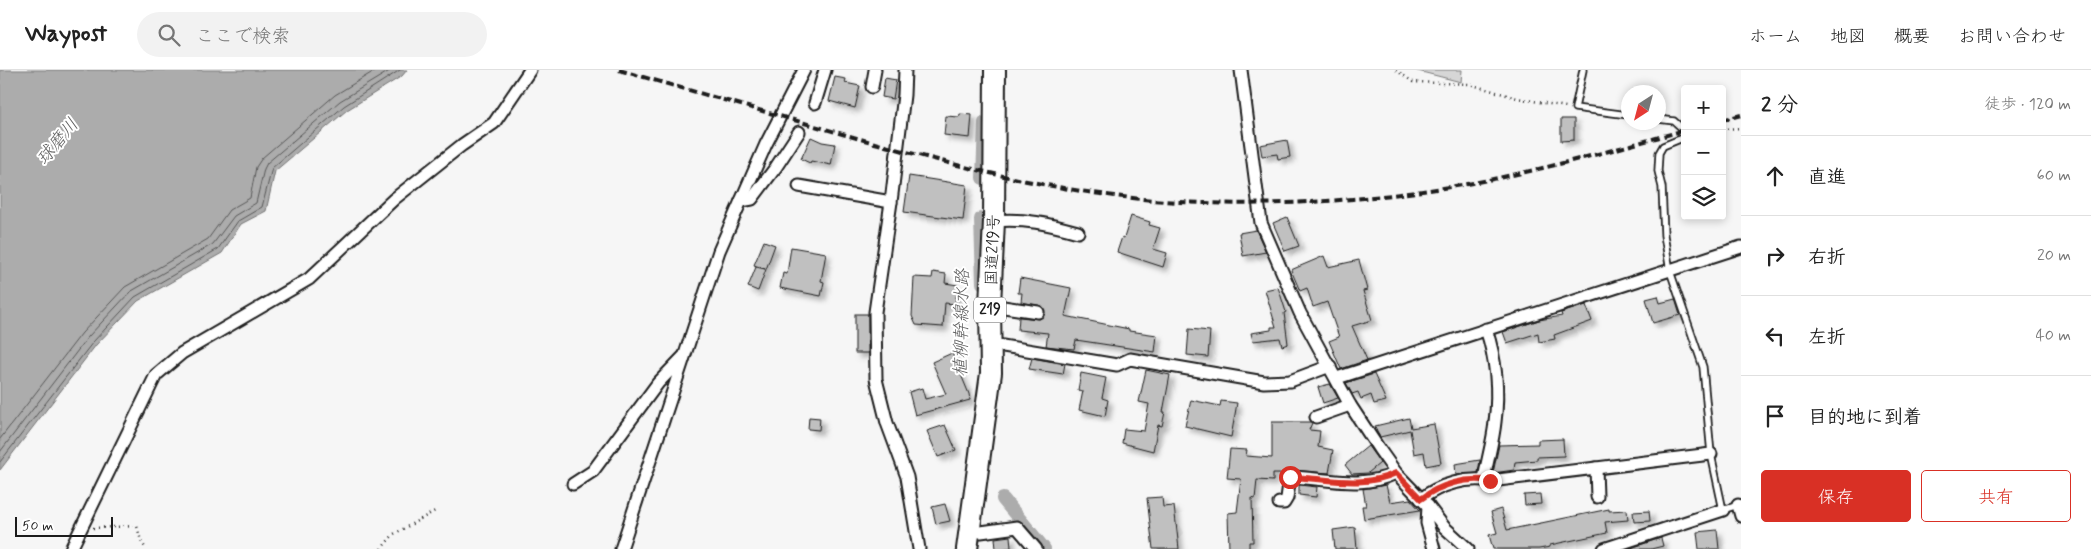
<!DOCTYPE html>
<html lang="ja">
<meta charset="utf-8">
<style>
body{margin:0;font-family:Mynerve,"Klee One",sans-serif;background:#f2f2f2;color:#222}
.controls{position:absolute;right:15px;top:15px;display:grid;overflow:hidden;border-radius:5px;box-shadow:0 2px 8px #0003}
.controls button{width:45px;height:45px;display:grid;place-items:center;padding:0;border:0;border-bottom:1px solid #e0e0e0;background:#fff;color:#222;font:25px sans-serif}
.compass{position:absolute;left:1621px;top:15px;width:45px;height:45px;border-radius:50%;background:#fff;box-shadow:0 2px 8px #0003;rotate:216deg}
.scale{position:absolute;left:15px;bottom:12px;width:98px;box-sizing:border-box;padding-left:5px;border:2px solid #1c1c1c;border-top:0;font-size:14px;line-height:18px;white-space:nowrap;color:#1c1c1c;-webkit-text-stroke:4px #fff;paint-order:stroke}
.stop{position:absolute;width:15px;height:15px;margin:-11px;border:4px solid #d93025;border-radius:50%;background:#fff}
.stop.end{background:#d93025;border-color:#fff;box-shadow:0 1px 5px #0008}
.list{margin:0;padding:0;list-style:none}
h2{display:flex;justify-content:space-between;align-items:center;height:65px;margin:0;padding:0 20px;font-size:21px}
h2 small{font-size:16px;font-weight:400;color:#767676}
.list li{display:grid;grid-template-columns:32px 1fr auto;gap:15px;align-items:center;box-sizing:border-box;height:80px;padding:0 20px;border-top:1px solid #e0e0e0}
.list b{display:block;font-size:19px;white-space:nowrap}
.list em{font-size:16px;font-style:normal;color:#767676}
.actions{display:flex;gap:10px;padding:15px 20px}
.actions a{flex:1;padding:11px 0;border:1px solid #d93025;border-radius:5px;text-align:center;font-size:18px;color:#d93025}
.actions .main{background:#d93025;color:#fff}
.icon{flex:none;width:28px;height:28px;fill:none;stroke:currentColor;stroke-width:2;stroke-linecap:round;stroke-linejoin:round}
.map{position:relative;flex:none;width:1741px;height:479px;overflow:hidden}
header{display:flex;align-items:center;gap:30px;box-sizing:border-box;height:70px;padding:0 25px;background:#fff;border-bottom:1px solid #e0e0e0}
header strong{font-size:24px}
nav{display:flex;gap:28px;margin-inline-start:auto;font-size:18px}
.search{width:350px;height:45px;background:#f2f2f2;display:flex;align-items:center;gap:12px;box-sizing:border-box;padding:0 18px;border-radius:28px;color:#767676;font-size:19px}
main{display:flex}
aside{flex:1;background:#fff}
.map>svg:first-child{display:block}
.green{fill:#d6d6d6;stroke:#797979}
.water{fill:#acacac;stroke:#727272}
.lines{fill:none;stroke-linecap:round;stroke-linejoin:round}
.shore{stroke:#565656;stroke-width:1}
.canal{stroke:#acacac;stroke-width:14}
.building{fill:#c0c0c0;stroke:#1c1c1c;filter:url(#shadow)}
.lane-casing{stroke:#1c1c1c;stroke-width:9}
.street-casing{stroke:#1c1c1c;stroke-width:15}
.highway-casing{stroke:#1c1c1c;stroke-width:24}
.path{stroke:#1c1c1c;stroke-width:2.5;stroke-dasharray:1 4;stroke-linecap:butt}
.lane{stroke:#fff;stroke-width:5.5}
.street{stroke:#fff;stroke-width:11}
.highway{stroke:#fff;stroke-width:20}
.rail{stroke:#1c1c1c;stroke-width:4;stroke-dasharray:8 4;stroke-linecap:butt}
.route{stroke:#d93025;stroke-width:6}
.labels{text-anchor:middle;dominant-baseline:central;stroke-width:4;stroke-linejoin:round;paint-order:stroke}
.shield{fill:#fff;stroke:#606060;stroke-width:1}
.shield-label{font-size:15px;font-weight:bold;fill:#1c1c1c}
.street-label{font-size:16px;fill:#1c1c1c;stroke:#fff}
.water-label{font-size:18px;font-style:italic;fill:#5d5d5d;stroke:#fff}
</style>
<header>
<strong>Waypost</strong>
<div class="search"><svg class="icon" aria-label="search" viewBox="0 0 24 24"><circle cx="10" cy="10" r="6"/><path d="M15 15l6 6"/></svg>ここで検索</div>
<nav><a>ホーム</a><a>地図</a><a>概要</a><a>お問い合わせ</a></nav>
</header>
<main>
<div class="map">
<svg width="1741" height="479" viewBox="0 0 1741 479">
<defs>
<filter id="shadow"><feDropShadow dx="4.5" dy="4.5" stdDeviation="2.5" flood-color="#0004"/></filter>
</defs>
<rect width="100%" height="100%" fill="#f6f6f6"/>
<filter id="ink" filterUnits="userSpaceOnUse"><feTurbulence type="fractalNoise" baseFrequency=".02" numOctaves="2"/><feDisplacementMap in="SourceGraphic" scale="10" xChannelSelector="R" yChannelSelector="G"/><feConvolveMatrix kernelMatrix="1 2 1 2 8 2 1 2 1" color-interpolation-filters="sRGB"/></filter>
<g filter="url(#ink)">
<path class="green" d="M 1414,0 L 1462,0 L 1461,12 Z"/>
<path class="water" d="M 0,0 L 407,0 L 402,6 L 347,40 L 275,101 L 266,141 L 241,154 L 222,183 L 138,231 L 96,275 L 0,400 Z"/>
<g class="lines">
<g class="shore">
<path d="M 0,369 L 82,263 L 125,217 L 208,169 L 229,140 L 250,128 L 256,97 L 262,88 L 335,25 L 376,0"/>
<path d="M 0,382 L 88,267 L 130,222 L 213,174 L 234,146 L 256,133 L 264,99 L 267,93 L 340,31 L 391,0"/>
<path d="M 0,392 L 93,272 L 135,227 L 218,179 L 238,151 L 262,137 L 272,98 L 344,36 L 400,0"/>
</g>
<g class="canal">
<path d="M 983,108 L 985,53"/>
<path d="M 981,149 L 983,213"/>
<path d="M 1003,429 L 1044,479"/>
</g>
</g>
<g class="building">
<path d="M 835,7 L 846,9 L 845,13 L 860,16 L 855,38 L 829,31 Z"/>
<path d="M 885,8 L 896,10 L 893,29 L 882,27 Z"/>
<path d="M 960,44 L 972,45 L 970,68 L 944,65 L 946,46 L 959,47 Z"/>
<path d="M 1561,49 L 1574,49 L 1574,70 L 1561,71 Z"/>
<path d="M 811,67 L 822,72 L 835,74 L 831,95 L 811,91 L 810,93 L 801,89 Z"/>
<path d="M 1287,70 L 1290,87 L 1278,89 L 1277,84 L 1262,86 L 1260,75 Z"/>
<path d="M 909,106 L 967,115 L 963,150 L 904,142 Z"/>
<path d="M 1131,146 L 1150,152 L 1149,155 L 1160,158 L 1153,179 L 1167,183 L 1163,197 L 1117,182 L 1122,167 L 1124,168 Z"/>
<path d="M 1287,147 L 1299,176 L 1285,181 L 1273,153 Z"/>
<path d="M 1256,160 L 1266,182 L 1243,186 L 1239,163 Z"/>
<path d="M 764,171 L 775,175 L 758,221 L 748,217 L 756,197 L 765,199 L 754,195 Z"/>
<path d="M 791,177 L 826,183 L 821,211 L 824,212 L 821,226 L 780,218 L 783,203 L 787,204 Z"/>
<path d="M 1324,186 L 1328,197 L 1359,190 L 1367,220 L 1363,221 L 1372,250 L 1352,256 L 1367,290 L 1341,299 L 1329,271 L 1339,267 L 1327,232 L 1313,237 L 1307,218 L 1300,221 L 1291,200 Z"/>
<path d="M 933,202 L 946,204 L 945,213 L 958,215 L 955,234 L 945,233 L 943,257 L 916,255 L 912,246 L 914,207 L 932,208 Z"/>
<path d="M 1020,208 L 1071,218 L 1065,246 L 1129,259 L 1129,261 L 1157,265 L 1155,282 L 1076,270 L 1074,279 L 1046,276 L 1048,263 L 1018,260 L 1019,247 L 1040,249 L 1045,243 L 1042,236 L 1021,232 L 1022,223 L 1018,223 Z"/>
<path d="M 1278,217 L 1286,242 L 1284,243 L 1288,274 L 1282,276 L 1280,268 L 1253,271 L 1251,263 L 1271,260 L 1271,257 L 1276,257 L 1265,220 Z"/>
<path d="M 1658,226 L 1660,233 L 1675,229 L 1680,245 L 1653,253 L 1646,229 Z"/>
<path d="M 1586,235 L 1592,251 L 1554,265 L 1555,269 L 1539,272 L 1538,263 L 1507,273 L 1503,262 L 1539,250 L 1562,246 L 1561,243 Z"/>
<rect x="855" y="244" width="13" height="39"/>
<path d="M 1189,259 L 1210,261 L 1208,287 L 1187,285 Z"/>
<path d="M 952,283 L 969,324 L 970,330 L 915,345 L 909,322 L 922,318 L 925,329 L 946,324 L 932,292 Z"/>
<path d="M 1032,288 L 1065,294 L 1063,304 L 1029,299 Z"/>
<path d="M 1146,300 L 1170,305 L 1163,342 L 1165,342 L 1162,356 L 1158,355 L 1153,381 L 1122,373 L 1124,359 L 1144,361 L 1149,334 L 1139,332 Z"/>
<path d="M 1081,303 L 1106,308 L 1102,328 L 1108,330 L 1105,346 L 1079,340 L 1083,321 L 1078,320 Z"/>
<path d="M 1374,304 L 1386,331 L 1374,334 L 1371,325 L 1361,329 L 1358,322 L 1352,324 L 1346,313 Z"/>
<path d="M 1330,314 L 1338,328 L 1323,333 L 1318,317 Z"/>
<path d="M 1191,330 L 1220,336 L 1221,331 L 1237,333 L 1231,367 L 1185,356 Z"/>
<path d="M 809,347 L 820,348 L 819,360 L 808,359 Z"/>
<path d="M 1409,348 L 1411,358 L 1434,354 L 1441,393 L 1426,396 L 1424,382 L 1414,384 L 1410,360 L 1380,367 L 1377,362 L 1375,356 Z"/>
<path d="M 1272,352 L 1310,352 L 1312,353 L 1309,360 L 1320,361 L 1318,377 L 1333,380 L 1329,403 L 1290,400 L 1283,404 L 1273,404 L 1273,411 L 1257,410 L 1255,429 L 1252,428 L 1253,472 L 1249,472 L 1249,479 L 1229,479 L 1228,443 L 1237,442 L 1241,409 L 1227,408 L 1230,379 L 1247,380 L 1246,386 L 1272,388 Z"/>
<path d="M 945,355 L 956,380 L 938,387 L 927,361 Z"/>
<path d="M 1563,369 L 1564,386 L 1537,387 L 1537,390 L 1515,392 L 1514,400 L 1493,403 L 1499,375 L 1538,374 L 1538,370 Z"/>
<path d="M 1368,376 L 1380,393 L 1368,403 L 1352,404 L 1345,395 Z"/>
<path d="M 1480,390 L 1478,403 L 1456,405 L 1455,394 Z"/>
<path d="M 1299,415 L 1317,417 L 1316,427 L 1299,425 Z"/>
<path d="M 1386,415 L 1390,432 L 1410,429 L 1420,440 L 1364,449 L 1362,436 L 1366,436 L 1363,419 Z"/>
<path d="M 1540,424 L 1541,434 L 1525,435 L 1524,425 Z"/>
<path d="M 1162,427 L 1163,437 L 1174,436 L 1179,479 L 1153,479 L 1147,428 Z"/>
<path d="M 945,434 L 950,451 L 936,454 L 932,437 Z"/>
<path d="M 1501,439 L 1507,460 L 1609,439 L 1609,441 L 1627,440 L 1628,450 L 1605,452 L 1607,463 L 1550,475 L 1550,477 L 1539,479 L 1493,479 L 1489,465 L 1497,463 L 1491,442 Z"/>
<path d="M 1649,441 L 1650,451 L 1634,452 L 1633,442 Z"/>
<path d="M 1355,457 L 1357,479 L 1335,479 L 1333,460 Z"/>
<path d="M 1717,460 L 1719,479 L 1699,479 L 1697,462 Z"/>
<path d="M 1010,466 L 1011,478 L 996,479 L 995,468 Z"/>
<path d="M 1661,468 L 1663,476 L 1651,479 L 1628,479 Z"/>
</g>
<g class="lines">
<defs>
<g id="lane">
<path d="M 1583,0 L 1575,38 L 1628,45"/>
<path d="M 1658,49 L 1674,51 L 1685,61"/>
<path d="M 1685,67 L 1663,76 L 1659,83 L 1658,101 L 1662,117 L 1664,165 L 1670,201 L 1703,297 L 1711,384 L 1723,440 L 1738,435"/>
</g>
<g id="street">
<path d="M 905,0 L 904,25 L 891,132 L 875,242 L 876,309 L 887,353 L 907,407 L 919,479"/>
<path d="M 1241,0 L 1261,153 L 1300,243 L 1350,335 L 1379,379 L 1396,403 L 1428,436 L 1444,457 L 1468,479"/>
<path d="M 872,17 L 875,0"/>
<path d="M 815,33 L 825,0"/>
<path d="M 799,116 L 891,132"/>
<path d="M 741,131 L 752,129 L 776,97 L 799,62"/>
<path d="M 994,151 C 1024,148 1049,154 1078,162"/>
<path d="M 990,235 L 1038,242"/>
<path d="M 991,274 L 1117,295 L 1130,289 L 1264,312 L 1290,311 L 1330,296"/>
<path d="M 1337,308 L 1741,177"/>
<path d="M 1316,347 L 1350,335"/>
<path d="M 1596,398 L 1597,427"/>
<path d="M 1484,410 C 1487,391 1493,372 1495,352 C 1499,321 1496,289 1486,259"/>
<path d="M 573,414 L 593,401 L 658,313 L 683,287"/>
<path d="M 1421,429 C 1440,414 1467,407 1490,411 L 1711,384"/>
<path d="M 1279,433 L 1284,433 L 1287,428 L 1290,407 C 1327,408 1360,420 1396,403"/>
<path d="M 1738,435 L 1741,446"/>
<path d="M 1428,436 L 1427,453 L 1434,479"/>
<path d="M 970,461 L 981,462 L 1017,457 L 1036,479"/>
<path d="M 71,479 L 156,305 L 182,283 L 309,209 L 394,129 L 462,75 L 494,53 L 530,0"/>
<path d="M 621,479 L 719,181 L 766,74 L 804,0"/>
<path d="M 1604,479 L 1723,440"/>
</g>
<path id="highway" d="M 967,479 L 991,303 L 990,235 L 994,151 L 995,0"/>
</defs>
<use href="#lane" class="lane-casing"/>
<use href="#street" class="street-casing"/>
<use href="#highway" class="highway-casing"/>
<g class="path">
<path d="M 1396,0 L 1413,12 L 1469,14 L 1517,28 L 1566,37"/>
<path d="M 1722,59 L 1741,58"/>
<path d="M 93,458 L 137,456 L 141,471 L 146,479"/>
<path d="M 381,479 L 394,464 L 435,441"/>
</g>
<use href="#lane" class="lane"/>
<use href="#street" class="street"/>
<use href="#highway" class="highway"/>
<g class="rail">
<path d="M 619,0 C 695,22 770,43 846,65 C 963,98 1082,130 1205,133 C 1292,136 1381,129 1467,114 C 1540,101 1613,80 1685,60"/>
<path d="M 1722,50 L 1741,45"/>
</g>
</g>
</g>
<g class="lines" filter="url(#ink)">
<path class="route" d="M 1290,407 C 1327,408 1360,419 1396,403 L 1421,429 C 1440,414 1467,407 1490,411"/>
</g>
<g class="labels">
<rect class="shield" x="974" y="227.5" width="32" height="25" rx="4"/>
<g class="shield-label">
<text x="990" y="240">219</text>
</g>
<g class="street-label">
<text transform="translate(993 180) rotate(-88)">国道219号</text>
</g>
<g class="water-label">
<text transform="translate(58 72) rotate(-50)">球磨川</text>
<text transform="translate(962 253) rotate(-89)">植柳幹線水路</text>
</g>
</g>
</svg>
<div class="controls">
<button>+</button>
<button>−</button>
<button><svg class="icon" aria-label="layers" viewBox="0 0 24 24"><path d="M12 4l9 5-9 5-9-5zM3 14l9 5 9-5"/></svg></button>
</div>
<svg class="compass" viewBox="-18 -18 36 36"><path d="M0-13l5 13h-10z" fill="#e53935"/><path d="M0 13l5-13h-10z" fill="#767676"/></svg>
<div class="scale">50 m</div>
<div class="stop" style="left:1290px;top:407px"></div>
<div class="stop end" style="left:1490px;top:411px"></div>
</div>
<aside>
<h2>2 分<small>徒歩 · 120 m</small></h2>
<ul class="list">
<li><svg class="icon" aria-label="ahead" viewBox="0 0 24 24"><path d="M12 20V5M6 11l6-6 6 6"/></svg><div><b>直進</b></div><em>60 m</em></li>
<li><svg class="icon" aria-label="right" viewBox="0 0 24 24"><path d="M7 20v-9h11M14 6l5 5-5 5"/></svg><div><b>右折</b></div><em>20 m</em></li>
<li><svg class="icon" aria-label="left" viewBox="0 0 24 24"><path d="M17 20v-9H6M10 6l-5 5 5 5"/></svg><div><b>左折</b></div><em>40 m</em></li>
<li><svg class="icon" aria-label="arrive" viewBox="0 0 24 24"><path d="M6 21V4h12l-3 4 3 4H6"/></svg><div><b>目的地に到着</b></div></li>
</ul>
<div class="actions"><a class="main">保存</a><a>共有</a></div>
</aside>
</main>
